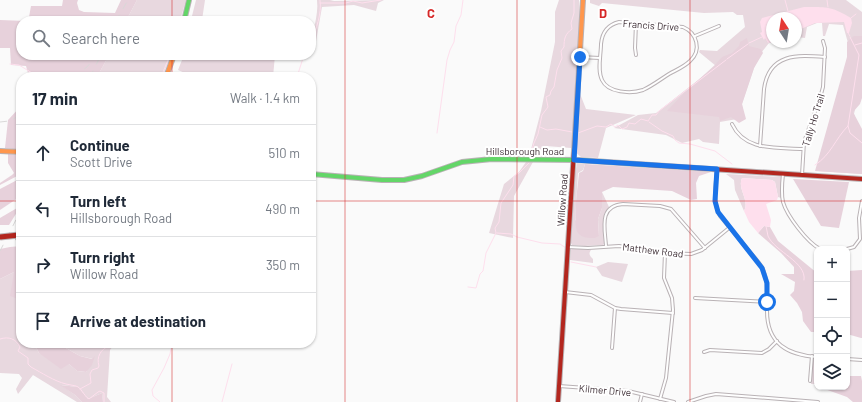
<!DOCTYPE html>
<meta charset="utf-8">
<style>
body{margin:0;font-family:Barlow,sans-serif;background:#f6f6f7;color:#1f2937}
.controls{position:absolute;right:12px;bottom:12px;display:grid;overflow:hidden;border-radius:8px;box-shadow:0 1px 3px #0004}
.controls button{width:36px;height:36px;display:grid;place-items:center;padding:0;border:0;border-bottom:1px solid #e0e1e3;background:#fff;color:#1f2937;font:20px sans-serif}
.compass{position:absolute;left:766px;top:12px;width:36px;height:36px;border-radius:50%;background:#fff;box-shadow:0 1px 3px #0004;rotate:348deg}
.stop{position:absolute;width:12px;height:12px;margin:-9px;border:3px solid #1a73e8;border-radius:50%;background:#fff}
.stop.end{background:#1a73e8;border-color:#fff;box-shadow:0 1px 4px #0008}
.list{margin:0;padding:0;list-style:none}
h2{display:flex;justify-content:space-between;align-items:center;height:52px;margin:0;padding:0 16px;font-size:17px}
h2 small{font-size:13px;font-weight:400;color:#747a83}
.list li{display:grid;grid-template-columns:26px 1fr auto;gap:12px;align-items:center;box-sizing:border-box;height:56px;padding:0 16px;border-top:1px solid #e0e1e3}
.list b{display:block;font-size:15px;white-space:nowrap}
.list p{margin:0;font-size:13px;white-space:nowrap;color:#747a83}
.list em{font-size:13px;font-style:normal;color:#747a83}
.icon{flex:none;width:22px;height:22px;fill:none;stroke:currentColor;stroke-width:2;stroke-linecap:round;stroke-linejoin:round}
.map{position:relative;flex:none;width:862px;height:402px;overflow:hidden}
.search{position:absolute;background:#fff;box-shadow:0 1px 3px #0004;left:16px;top:16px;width:300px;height:44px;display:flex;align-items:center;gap:10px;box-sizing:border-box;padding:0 14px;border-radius:16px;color:#747a83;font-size:15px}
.panel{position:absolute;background:#fff;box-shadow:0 1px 3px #0004;left:16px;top:72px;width:300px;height:276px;border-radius:16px}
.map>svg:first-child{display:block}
.green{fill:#e8d8df}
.forest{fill:#e7d1db}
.water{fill:#fedfed}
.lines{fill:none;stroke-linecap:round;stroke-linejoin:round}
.stream{stroke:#fedfed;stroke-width:1}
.street-casing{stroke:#b9b2b5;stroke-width:4}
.fast-casing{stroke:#b9b2b5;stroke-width:6}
.slow-casing{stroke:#b9b2b5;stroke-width:6}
.jam-casing{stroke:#b9b2b5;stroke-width:6}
.street{stroke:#fefefe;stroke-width:2}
.fast{stroke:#63d668;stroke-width:4}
.slow{stroke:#ff974d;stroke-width:4}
.jam{stroke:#b3261e;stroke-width:4}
.rail{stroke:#d9d8d8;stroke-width:1;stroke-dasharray:7 7;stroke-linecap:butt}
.jam-bridge-casing{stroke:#b9b2b5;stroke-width:7;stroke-linecap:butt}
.jam-bridge{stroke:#b3261e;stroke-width:5}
.route{stroke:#1a73e8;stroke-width:5}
.grid{fill:none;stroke:#d62828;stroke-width:1;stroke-opacity:0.55}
.labels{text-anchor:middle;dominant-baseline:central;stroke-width:4;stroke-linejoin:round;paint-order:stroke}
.street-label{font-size:10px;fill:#3e2f36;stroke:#fff}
.grid-label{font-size:13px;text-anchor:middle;font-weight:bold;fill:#d62828;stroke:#fff;stroke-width:4;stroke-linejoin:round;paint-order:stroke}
</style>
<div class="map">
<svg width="862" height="402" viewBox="0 0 862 402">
<rect width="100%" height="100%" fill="#fafafa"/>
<g class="green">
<path d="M 137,0 L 186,0 L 180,21 L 126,21 Z"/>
<path d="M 196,0 L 205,0 L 202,20 L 215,21 L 194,21 L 191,20 Z"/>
<path d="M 317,0 L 330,0 L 334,1 L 384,0 L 378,3 L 376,11 L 354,5 L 322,7 L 315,47 L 311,49 C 311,33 319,17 317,0 Z"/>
<path d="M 559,0 L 579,0 L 580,24 L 575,81 L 586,109 L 636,115 L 606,128 L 598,158 L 581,157 L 571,148 L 546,146 L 536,157 L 529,157 L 541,111 L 555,42 L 555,12 Z"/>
<path d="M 590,0 L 846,0 L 862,12 L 862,80 L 854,114 L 862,140 L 862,174 L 818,171 L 849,55 L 848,43 L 843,25 L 829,24 L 825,36 L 823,36 L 822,23 L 817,23 L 807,27 L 805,38 L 796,37 L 796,18 L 772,18 L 772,42 L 774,42 L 769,43 L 761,53 L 754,68 L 742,104 L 743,118 L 720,122 L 719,144 L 703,142 L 699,139 L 682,143 L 666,135 L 614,128 L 638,115 L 656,113 L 716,66 L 699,52 L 700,50 L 717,51 L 745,27 L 743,15 L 737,15 L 733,12 L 704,13 L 602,3 L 599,6 L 590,3 Z"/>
<path d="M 109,55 L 171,55 L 162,77 L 97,77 Z"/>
<path d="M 184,55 L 275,55 L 273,77 L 194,77 L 178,70 Z"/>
<path d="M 526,162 L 533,162 L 514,196 L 513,238 L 489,233 L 504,184 L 519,172 Z"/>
<path d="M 577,163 L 585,164 L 583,170 L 578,173 L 575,220 L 599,236 L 598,219 L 602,208 L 602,192 L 609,207 L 603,219 L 604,244 L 603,245 L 585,246 L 572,245 L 571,243 L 575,174 Z"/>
<path d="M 726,174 L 781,177 L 781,198 L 778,197 L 775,182 L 772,180 L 742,178 C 737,189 750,200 744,211 L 735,190 L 734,180 Z"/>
<path d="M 572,248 L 591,250 C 588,254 590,256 593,259 L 593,263 L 570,260 L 571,250 Z"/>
<path d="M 608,262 L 628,264 L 622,282 L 602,276 L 596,267 Z"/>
<path d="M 14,272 L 18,299 L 21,299 L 21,320 L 17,322 L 18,333 L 21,334 L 21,343 L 34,343 L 39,353 L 69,364 L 77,371 L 86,372 L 94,357 L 93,359 L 80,356 L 57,343 L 115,343 L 110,350 L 107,397 L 111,402 L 103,402 L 102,393 L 88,399 L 78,387 L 61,385 L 75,395 L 82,402 L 77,402 L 33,375 L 18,394 L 16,389 L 22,378 L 19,374 L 0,373 L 0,279 Z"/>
<path d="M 813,359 L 817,359 L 816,384 L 811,384 Z"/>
</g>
<g class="forest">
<path d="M 63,0 L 78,0 L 77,3 L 79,10 L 84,12 L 115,13 L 121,0 L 137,0 L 126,21 L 26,21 L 29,17 L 31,6 L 62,6 Z"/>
<path d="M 0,20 L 26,21 L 21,21 L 21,55 L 109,55 L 97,77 L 29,77 L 26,66 L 11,65 L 10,48 L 0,48 Z"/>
<path d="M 854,36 L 862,36 L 862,98 L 860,104 L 853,112 L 862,129 L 862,174 L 815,171 L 847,57 L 847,42 Z"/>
<path d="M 747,38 L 749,46 L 761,49 L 763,53 L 754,68 L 742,104 L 746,119 L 739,123 L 731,117 L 720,121 L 719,117 L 667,111 L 685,92 L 716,64 L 722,57 L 732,53 L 739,46 L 740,42 Z"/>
<path d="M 21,106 L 21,150 L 5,148 L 8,120 Z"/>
<path d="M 8,154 L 21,155 L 21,174 L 0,185 L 0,183 L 12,175 L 14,173 L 8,163 Z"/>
<path d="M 585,164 L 711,172 L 699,176 L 696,183 L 697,199 L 691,200 L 672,191 L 613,187 L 602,192 L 602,208 L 598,219 L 599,236 L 595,238 C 589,238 582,238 578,233 C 572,225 578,185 579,173 L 583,171 Z"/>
<path d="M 21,178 L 21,196 L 0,210 L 0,189 Z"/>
<path d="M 793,179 L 849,182 L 839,228 L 821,226 Z"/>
<path d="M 17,208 L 19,209 L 9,225 L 0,225 L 0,218 Z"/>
<path d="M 764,226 L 770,227 L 778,241 L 817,273 L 817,332 L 811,332 L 803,321 L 802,312 L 797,303 L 790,295 L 794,291 L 795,282 L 781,274 L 794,274 L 794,267 L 781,253 L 758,233 Z"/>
<path d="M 21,246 L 21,299 L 18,299 L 10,296 L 14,272 L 0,279 L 0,249 L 10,247 Z"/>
<path d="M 862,270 L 862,338 L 861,338 L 847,334 L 847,271 Z"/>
<path d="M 34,343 L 57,343 L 80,356 L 92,359 L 95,356 L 92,365 L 86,372 L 77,371 L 69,364 L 61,369 L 39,353 Z"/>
<path d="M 847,376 L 861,376 L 862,381 L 862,402 L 853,402 L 847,397 L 819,387 L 847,387 Z"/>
<path d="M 60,385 L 78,387 L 88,399 L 102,393 L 103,402 L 82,402 L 75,395 Z"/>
</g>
<g class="water">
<path d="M 804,7 C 827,7 831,6 851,18 L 852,23 L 849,33 L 847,33 L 844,22 L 815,23 L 796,31 L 796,18 L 772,18 L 772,42 L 768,43 L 765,38 L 764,40 L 760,33 L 762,32 L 760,22 L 762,18 Z"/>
<path d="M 742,178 L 772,180 L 775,182 L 778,197 L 777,200 L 766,204 L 771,220 L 770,227 L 764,226 L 758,233 L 749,222 L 744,211 C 750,200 737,189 742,178 Z"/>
</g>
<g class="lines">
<g class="stream">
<path d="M 785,0 L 788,11"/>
<path d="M 827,0 L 828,7"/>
<path d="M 320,3 L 346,3 L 353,1 L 362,3 L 381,0"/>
<path d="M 851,18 L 856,14"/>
<path d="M 848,33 L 850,36"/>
<path d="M 311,42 C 316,29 322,14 320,0"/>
<path d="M 749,43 L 762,37"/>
<path d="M 855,45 L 862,43"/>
<path d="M 727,59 L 748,44"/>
<path d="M 10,64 L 19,65 L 32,73"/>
<path d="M 161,77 L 168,60"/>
<path d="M 297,77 L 304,55"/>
<path d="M 649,122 L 662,131 L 673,136 L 675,140 L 679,143 L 690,144 L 715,151 L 732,164"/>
<path d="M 848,126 L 850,133 L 862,143"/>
<path d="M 540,127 L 547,130 L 556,129 L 572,132"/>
<path d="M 437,133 L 447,60 L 450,50 L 454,42 L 456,26 L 461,15 L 463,0"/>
<path d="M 578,133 L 597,126 L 606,127 L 611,124 L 615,127 L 618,125 L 622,129 L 627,127 L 629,123 L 635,124 L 641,119 L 648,121 L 652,115 L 656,115 L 659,111 L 726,60"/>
<path d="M 530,156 L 534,143 L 538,134 L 542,115 L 548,107 L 546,97 L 550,95 L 551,91 L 554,87 L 557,70 L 562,58 L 561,51 L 564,47 C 564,39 565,34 572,29 L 571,23 L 574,13 L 574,0"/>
<path d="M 815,165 C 831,155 835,139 848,126 L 859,55 L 850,37"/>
<path d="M 766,226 C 767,229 767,233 768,236 C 775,252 807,262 804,280"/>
<path d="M 497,233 L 511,234 L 517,237 L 542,243 L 560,244 L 566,248"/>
<path d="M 571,262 L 596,267"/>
<path d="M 468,287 L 476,288 L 480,274 L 483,271 L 486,253 L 496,233 L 495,228 L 499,222 L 501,203 L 513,185 L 514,176 L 519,173 L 529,163"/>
<path d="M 0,339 C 9,336 16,339 20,347 L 18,351 L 28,358 L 28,364 L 31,367 C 42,373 54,381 66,384 C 69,385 73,385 76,386 C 82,388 83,395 89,399 L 98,392 L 100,391 L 104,393 L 104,402"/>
<path d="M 80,389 L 91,383 L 90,374 L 92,370 L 98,368 L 99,366 C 96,357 101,349 109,346 L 111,343"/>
<path d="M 160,402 L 153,396 L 152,390 L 164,368 L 170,354 L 172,343"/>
<path d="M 222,402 L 232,364"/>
</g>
<defs>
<g id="street">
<path d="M 619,22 L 683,27 C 697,33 702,50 690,61 C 684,67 676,70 669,74 C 661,79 652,86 643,90 C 631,94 608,93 602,80 C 597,70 601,55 601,44 C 602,33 607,25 619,22 Z"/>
<path d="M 695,36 L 719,26"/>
<path d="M 636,55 L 635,48 L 636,23"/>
<path d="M 579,57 L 600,58"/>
<path d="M 732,124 C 745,152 777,147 803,149"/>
<path d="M 760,146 L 764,89 C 769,53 797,55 825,57"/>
<path d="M 717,169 C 716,184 712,202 720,216 C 730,228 740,240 750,252 C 754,257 760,263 763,269 C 769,283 766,297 767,311 C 767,344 788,355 817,357"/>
<path d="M 783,174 C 782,183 781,193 783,202 C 787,216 807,242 820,249"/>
<path d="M 802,175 L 804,142 L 820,98 L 823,87 L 825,48 L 823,41"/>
<path d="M 606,246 C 605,229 598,206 623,204 L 660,206 L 671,209 L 705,248"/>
<path d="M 568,247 L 588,248 L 619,246 L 665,253 L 691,254 L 702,250 L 729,228"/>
<path d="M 847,249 L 854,247 L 860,239 L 859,218 L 862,201"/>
<path d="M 565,292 L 591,295 L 615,308 L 621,309 L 673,313"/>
<path d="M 695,298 L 767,302"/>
<path d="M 612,348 L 615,308"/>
<path d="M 704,352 L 710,350 L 762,353 L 769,349 L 777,341"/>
<path d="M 847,359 L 862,360"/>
<path d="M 810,381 L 812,356"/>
<path d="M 559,386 L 628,391 L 674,402"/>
<path d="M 660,399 L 666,378 L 673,310 L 672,298 L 664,278 L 665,253"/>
<path d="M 640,402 L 642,394"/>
<path d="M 688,402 L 706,396 L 716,394 L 818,402"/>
</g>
<g id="fast">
<path d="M 184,21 L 189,0"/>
<path d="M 311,174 L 382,180 L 404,180 L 422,176 L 462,162 L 492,159 L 578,160 L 651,165"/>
<path d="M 18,238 L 21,238"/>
</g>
<g id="slow">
<path d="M 166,77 L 174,55"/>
<path d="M 0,151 L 21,152"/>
<path d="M 574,151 L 583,0"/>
</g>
<g id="jam">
<path d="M 651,165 L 862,179"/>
<path d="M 558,402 L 574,151"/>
</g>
</defs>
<use href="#street" class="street-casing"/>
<use href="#fast" class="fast-casing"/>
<use href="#slow" class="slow-casing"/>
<use href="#jam" class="jam-casing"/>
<use href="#street" class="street"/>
<use href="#fast" class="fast"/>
<use href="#slow" class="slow"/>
<use href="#jam" class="jam"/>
<g class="rail">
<path d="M 116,21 L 128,0"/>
<path d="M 73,77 L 87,67 L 97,55"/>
<path d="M 90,77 L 100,57"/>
<path d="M 0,122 L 9,121 L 21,115"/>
<path d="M 0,251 L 21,210"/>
</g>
<defs>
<path id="jam-bridge" d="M 0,237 L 19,235"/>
</defs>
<use href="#jam-bridge" class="jam-bridge-casing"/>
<use href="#jam-bridge" class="jam-bridge"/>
</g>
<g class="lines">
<path class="route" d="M 580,57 L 574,160 L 717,169 L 715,201 L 718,212 L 762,268 L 767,283 L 767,302"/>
</g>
<path class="grid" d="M 172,0 L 172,21M 345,0 L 345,402M 517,0 L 517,402M 690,0 L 690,402M 172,55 L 172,77M 0,201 L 21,201M 311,201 L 862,201M 172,343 L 172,402"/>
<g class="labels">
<g class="street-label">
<text transform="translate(651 25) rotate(4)">Francis Drive</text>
<text transform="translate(813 120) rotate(-73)">Tally Ho Trail</text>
<text x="525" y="151">Hillsborough Road</text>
<text transform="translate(562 200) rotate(-86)">Willow Road</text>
<text transform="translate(653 250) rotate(7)">Matthew Road</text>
<text transform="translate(605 390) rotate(5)">Kilmer Drive</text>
</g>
</g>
<g class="grid-label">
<text x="431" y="18">C</text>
<text x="603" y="18">D</text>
</g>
</svg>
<div class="controls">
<button>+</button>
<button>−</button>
<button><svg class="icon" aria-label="locate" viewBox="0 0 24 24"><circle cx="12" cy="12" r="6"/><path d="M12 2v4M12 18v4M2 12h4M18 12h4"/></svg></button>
<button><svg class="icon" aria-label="layers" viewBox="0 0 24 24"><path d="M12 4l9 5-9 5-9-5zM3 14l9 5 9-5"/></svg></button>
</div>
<svg class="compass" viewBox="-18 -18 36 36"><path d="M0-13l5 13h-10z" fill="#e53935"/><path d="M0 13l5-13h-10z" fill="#747a83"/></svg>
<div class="stop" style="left:767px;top:302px"></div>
<div class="stop end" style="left:580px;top:57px"></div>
<div class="search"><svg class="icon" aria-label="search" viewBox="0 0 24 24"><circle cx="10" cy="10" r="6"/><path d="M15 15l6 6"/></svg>Search here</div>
<section class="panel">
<h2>17 min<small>Walk · 1.4 km</small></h2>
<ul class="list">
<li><svg class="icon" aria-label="ahead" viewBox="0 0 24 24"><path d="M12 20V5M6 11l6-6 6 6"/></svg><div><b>Continue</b><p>Scott Drive</p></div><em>510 m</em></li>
<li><svg class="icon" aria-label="left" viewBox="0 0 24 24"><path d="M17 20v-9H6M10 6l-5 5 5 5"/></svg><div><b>Turn left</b><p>Hillsborough Road</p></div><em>490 m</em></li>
<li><svg class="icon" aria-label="right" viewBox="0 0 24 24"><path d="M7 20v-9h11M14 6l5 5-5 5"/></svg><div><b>Turn right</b><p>Willow Road</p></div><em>350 m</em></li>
<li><svg class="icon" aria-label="arrive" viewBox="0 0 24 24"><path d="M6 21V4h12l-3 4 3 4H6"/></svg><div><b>Arrive at destination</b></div></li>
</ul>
</section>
</div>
